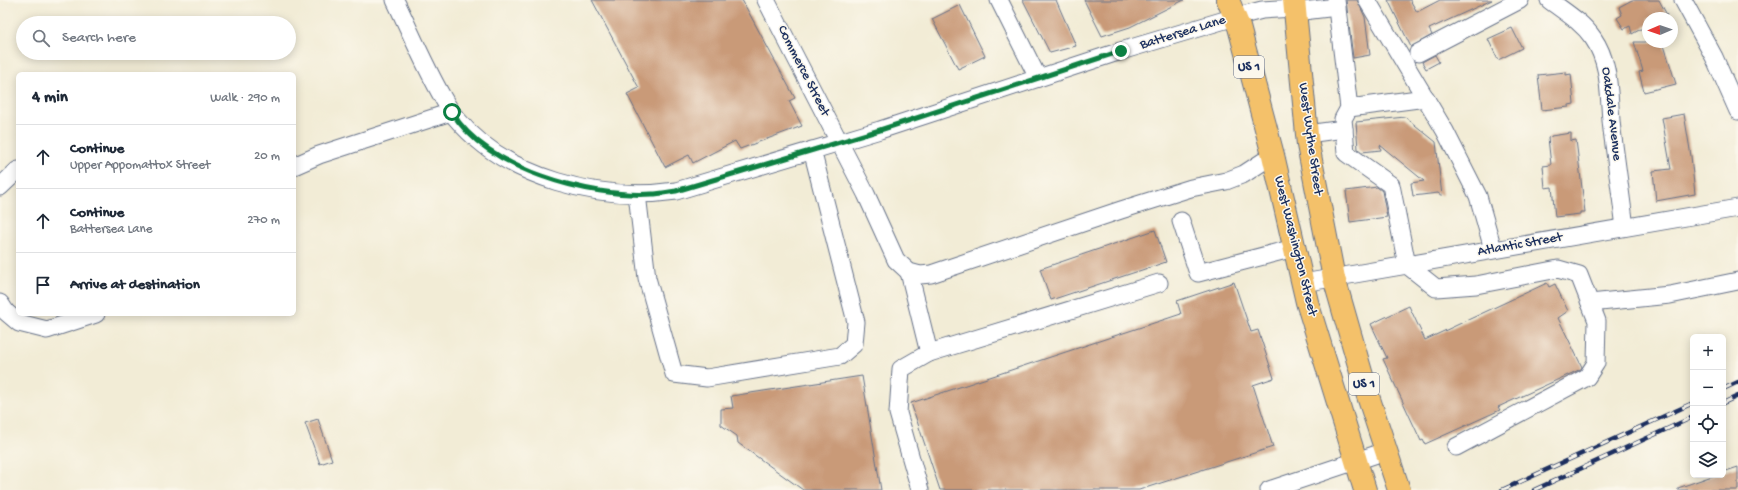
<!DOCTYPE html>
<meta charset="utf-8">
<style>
body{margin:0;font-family:"Gochi Hand",sans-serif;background:#f6f6f7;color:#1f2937}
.controls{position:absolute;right:12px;bottom:12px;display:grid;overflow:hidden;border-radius:6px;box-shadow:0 2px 10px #0003}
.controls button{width:36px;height:36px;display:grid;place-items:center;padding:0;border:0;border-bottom:1px solid #e0e1e3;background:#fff;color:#1f2937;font:20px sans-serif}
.compass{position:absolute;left:1642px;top:12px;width:36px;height:36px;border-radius:50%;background:#fff;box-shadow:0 2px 10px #0003;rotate:268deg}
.stop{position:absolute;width:12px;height:12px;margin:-9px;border:3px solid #0b8043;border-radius:50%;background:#fff}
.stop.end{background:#0b8043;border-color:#fff;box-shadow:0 1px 4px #0008}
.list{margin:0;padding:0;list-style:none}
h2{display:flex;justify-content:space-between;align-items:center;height:52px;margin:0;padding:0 16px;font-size:17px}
h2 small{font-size:13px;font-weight:400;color:#747a83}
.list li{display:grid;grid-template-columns:26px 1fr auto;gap:12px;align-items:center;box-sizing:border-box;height:64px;padding:0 16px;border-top:1px solid #e0e1e3}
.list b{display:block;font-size:15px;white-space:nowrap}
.list p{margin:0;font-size:13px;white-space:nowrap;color:#747a83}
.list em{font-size:13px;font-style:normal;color:#747a83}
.icon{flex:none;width:22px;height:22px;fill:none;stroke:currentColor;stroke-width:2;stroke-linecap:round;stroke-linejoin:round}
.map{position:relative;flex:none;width:1738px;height:490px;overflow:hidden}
.search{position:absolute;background:#fff;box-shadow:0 2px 10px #0003;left:16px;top:16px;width:280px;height:44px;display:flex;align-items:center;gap:10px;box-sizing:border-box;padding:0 14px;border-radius:22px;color:#747a83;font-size:15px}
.panel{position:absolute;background:#fff;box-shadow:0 2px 10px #0003;left:16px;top:72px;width:280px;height:244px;border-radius:6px}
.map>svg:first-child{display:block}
.building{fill:#c99a78}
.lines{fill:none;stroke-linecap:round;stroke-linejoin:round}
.minor-casing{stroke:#667188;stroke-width:19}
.major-casing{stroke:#667188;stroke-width:24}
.minor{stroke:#fff;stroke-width:17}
.major{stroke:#f4c16a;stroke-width:22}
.rail-casing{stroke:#1b2f5e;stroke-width:4.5}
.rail{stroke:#fbf7ec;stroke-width:3;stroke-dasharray:9;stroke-linecap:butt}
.route{stroke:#0b8043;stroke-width:5}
.labels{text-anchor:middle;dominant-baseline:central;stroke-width:3;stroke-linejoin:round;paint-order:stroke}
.shield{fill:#fbf7ec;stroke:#5e6b89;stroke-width:1}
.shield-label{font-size:13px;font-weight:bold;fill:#1b2f5e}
.street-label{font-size:14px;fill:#1b2f5e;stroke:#fbf7ec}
</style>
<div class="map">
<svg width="1738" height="490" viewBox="0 0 1738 490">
<rect width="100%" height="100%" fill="#fbf7ec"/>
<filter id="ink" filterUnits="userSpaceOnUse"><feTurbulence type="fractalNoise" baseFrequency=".025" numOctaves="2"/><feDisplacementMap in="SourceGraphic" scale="8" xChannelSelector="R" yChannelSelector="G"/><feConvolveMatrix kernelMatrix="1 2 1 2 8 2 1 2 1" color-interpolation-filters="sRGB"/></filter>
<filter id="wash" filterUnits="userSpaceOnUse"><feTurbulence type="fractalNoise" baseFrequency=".012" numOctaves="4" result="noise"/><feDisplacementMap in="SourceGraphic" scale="16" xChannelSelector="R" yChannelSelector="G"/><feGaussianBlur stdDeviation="0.9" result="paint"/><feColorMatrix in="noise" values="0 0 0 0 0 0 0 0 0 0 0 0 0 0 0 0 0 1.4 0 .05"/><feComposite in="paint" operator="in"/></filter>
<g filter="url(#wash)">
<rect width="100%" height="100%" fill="#f2ecd6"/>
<g id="blocks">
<g class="building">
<path d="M 592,0 L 742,0 L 795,98 L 789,101 L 802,126 L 740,149 L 735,141 L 693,163 L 689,155 L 665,167 L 627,94 L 639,88 Z"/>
<path d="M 1023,0 L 1056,0 L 1076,46 L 1050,53 Z"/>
<path d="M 1084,0 L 1184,0 L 1130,27 L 1102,36 Z"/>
<path d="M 1346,0 L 1357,0 L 1365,17 L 1370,55 L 1353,58 Z"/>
<path d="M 1388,0 L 1410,0 L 1417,12 L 1440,0 L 1492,0 L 1429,29 L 1432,35 L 1411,47 Z"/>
<path d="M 1632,0 L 1659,0 L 1667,15 L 1661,18 L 1648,18 L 1648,25 L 1632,34 L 1630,26 L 1624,29 L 1617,18 L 1622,15 L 1619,7 Z"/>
<path d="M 960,5 L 985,56 L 958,69 L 932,19 Z"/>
<path d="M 1512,28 L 1522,48 L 1498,60 L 1488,39 Z"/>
<path d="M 1634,42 L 1663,42 L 1676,84 L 1644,92 L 1639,72 L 1643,71 Z"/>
<path d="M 1435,55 L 1439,62 L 1426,69 L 1422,62 Z"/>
<path d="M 1566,72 L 1566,75 L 1571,74 L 1574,104 L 1569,105 L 1569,107 L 1542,110 L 1538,75 Z"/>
<path d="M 1684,114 L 1691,156 L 1695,194 L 1656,201 L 1653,171 L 1671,169 L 1662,118 Z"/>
<path d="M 1405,117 L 1436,142 L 1442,196 L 1438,193 L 1413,196 L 1411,183 L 1424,181 L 1380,145 L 1381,150 L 1362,152 L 1358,149 L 1356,122 Z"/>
<path d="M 1571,133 L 1571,141 L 1576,140 L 1585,212 L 1580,212 L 1580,214 L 1555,217 L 1552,187 L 1545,188 L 1543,166 L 1551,165 L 1548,138 L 1551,137 L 1551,136 Z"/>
<path d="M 1377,187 L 1382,191 L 1387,217 L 1350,222 L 1346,191 Z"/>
<path d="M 1155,230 L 1166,262 L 1051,300 L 1040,269 Z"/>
<path d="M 1234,282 L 1251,332 L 1258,330 L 1274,378 L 1253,385 L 1273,447 L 1139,490 L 940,490 L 911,403 L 1181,314 L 1177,301 Z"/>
<path d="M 1547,283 L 1549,287 L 1555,284 L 1568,311 L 1558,318 L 1582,367 L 1581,369 L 1498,407 L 1500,410 L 1425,444 L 1423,440 L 1421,441 L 1383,359 L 1387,358 L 1371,324 L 1409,306 L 1425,340 Z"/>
<path d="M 862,376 L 881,490 L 803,490 L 738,443 L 737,436 L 721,425 L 721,409 L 733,408 L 731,396 Z"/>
<path d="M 318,419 L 332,460 L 320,464 L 305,423 Z"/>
<path d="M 1738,467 L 1738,490 L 1678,490 L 1678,488 L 1715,475 L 1723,475 L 1723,472 Z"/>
</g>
</g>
</g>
<g filter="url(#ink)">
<use href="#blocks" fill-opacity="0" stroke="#667188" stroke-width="1"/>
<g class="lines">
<defs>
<g id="minor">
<path d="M 395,0 C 411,33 425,67 443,98 C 447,105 451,113 456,118 C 507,179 600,202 676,191 L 880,130 L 1121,51 L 1235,17 L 1262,10 L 1294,8"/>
<path d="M 766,0 L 866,194 L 896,260 L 909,272 L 920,275 L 931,274 L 1121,210 L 1191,188 L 1226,181 L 1244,174 L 1273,155"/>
<path d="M 999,0 L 1038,78"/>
<path d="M 1367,0 L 1445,131 L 1478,196 L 1493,249"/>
<path d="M 1549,0 C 1565,12 1582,22 1593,38 C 1612,65 1608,99 1612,130 C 1616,162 1621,195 1625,227"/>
<path d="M 1683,0 L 1714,57 L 1738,111"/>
<path d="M 1295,12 L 1337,7"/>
<path d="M 1418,53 L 1520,0"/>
<path d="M 1349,108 L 1426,98"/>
<path d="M 1344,129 L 1346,153 L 1391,185 L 1407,265 L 1436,288 L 1476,285 L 1558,269 L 1579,275 L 1597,321 L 1596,363 L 1587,377 L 1456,447"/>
<path d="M 1307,134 L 1344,129 L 1343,119 L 1349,108 L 1336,0"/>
<path d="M 294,166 L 319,155 L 451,112"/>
<path d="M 0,187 L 18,170"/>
<path d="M 637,194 L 647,278 L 674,374 L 707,378 L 840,356 L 854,344 L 856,322 L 812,150"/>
<path d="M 1181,221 L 1198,273 L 1294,248"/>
<path d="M 909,272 L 929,353 L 901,369 L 898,413 L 920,490"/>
<path d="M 1303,283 L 1738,208"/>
<path d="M 0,303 L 6,312 L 19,323 L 47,330 L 96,314"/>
<path d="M 1590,303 L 1670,295 L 1738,281"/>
<path d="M 929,353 L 1159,283"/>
<path d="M 1269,490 L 1386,451"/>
</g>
<g id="major">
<path d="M 1228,0 L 1239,27 L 1273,155 L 1307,302 L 1365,490"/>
<path d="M 1294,0 L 1308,145 L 1334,278 L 1367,393 L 1399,490"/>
</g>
</defs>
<use href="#minor" class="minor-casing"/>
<use href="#major" class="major-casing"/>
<use href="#minor" class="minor"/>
<use href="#major" class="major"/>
<defs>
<g id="rail">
<path d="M 1723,389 L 1738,382"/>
<path d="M 1723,403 L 1738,396"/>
<path d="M 1502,490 L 1693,403"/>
<path d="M 1534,490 L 1693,417"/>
</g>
</defs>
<use href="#rail" class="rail-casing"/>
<use href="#rail" class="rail"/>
</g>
</g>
<g class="lines" filter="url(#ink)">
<path class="route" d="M 452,112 C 485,169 590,198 652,194 C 660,194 668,192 676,191 L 880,130 L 1121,51"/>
</g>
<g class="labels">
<g class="shield">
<rect x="1234" y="56" width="30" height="22" rx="3"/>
<rect x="1349" y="373" width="30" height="22" rx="3"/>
</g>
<g class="shield-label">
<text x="1249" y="67">US 1</text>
<text x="1364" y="384">US 1</text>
</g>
<g class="street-label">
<text transform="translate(1183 33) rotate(-17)">Battersea Lane</text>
<text transform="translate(803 71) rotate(63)">Commerce Street</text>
<text transform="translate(1611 114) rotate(83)">Oakdale Avenue</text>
<text transform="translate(1310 139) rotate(82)">West Wythe Street</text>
<text transform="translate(1520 245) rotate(-10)">Atlantic Street</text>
<text transform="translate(1295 246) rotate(76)">West Washington Street</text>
</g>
</g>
</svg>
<div class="controls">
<button>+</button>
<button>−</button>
<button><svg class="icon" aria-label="locate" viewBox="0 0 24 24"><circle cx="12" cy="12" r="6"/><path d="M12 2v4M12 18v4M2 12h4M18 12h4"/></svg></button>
<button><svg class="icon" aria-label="layers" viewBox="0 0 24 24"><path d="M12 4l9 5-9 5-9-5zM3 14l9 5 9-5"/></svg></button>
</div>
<svg class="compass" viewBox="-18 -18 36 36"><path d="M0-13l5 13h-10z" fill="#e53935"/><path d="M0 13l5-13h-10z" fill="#747a83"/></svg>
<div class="stop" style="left:452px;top:112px"></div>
<div class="stop end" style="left:1121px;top:51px"></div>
<div class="search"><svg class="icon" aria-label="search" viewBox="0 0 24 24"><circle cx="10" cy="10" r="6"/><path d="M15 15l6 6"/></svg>Search here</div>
<section class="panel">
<h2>4 min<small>Walk · 290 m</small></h2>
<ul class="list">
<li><svg class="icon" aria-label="ahead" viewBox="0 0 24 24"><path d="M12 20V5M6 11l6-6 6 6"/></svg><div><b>Continue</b><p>Upper Appomattox Street</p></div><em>20 m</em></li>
<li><svg class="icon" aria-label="ahead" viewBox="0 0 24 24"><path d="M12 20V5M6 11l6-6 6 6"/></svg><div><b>Continue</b><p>Battersea Lane</p></div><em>270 m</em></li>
<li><svg class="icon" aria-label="arrive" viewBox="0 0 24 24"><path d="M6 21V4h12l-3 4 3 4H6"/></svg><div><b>Arrive at destination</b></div></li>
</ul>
</section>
</div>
